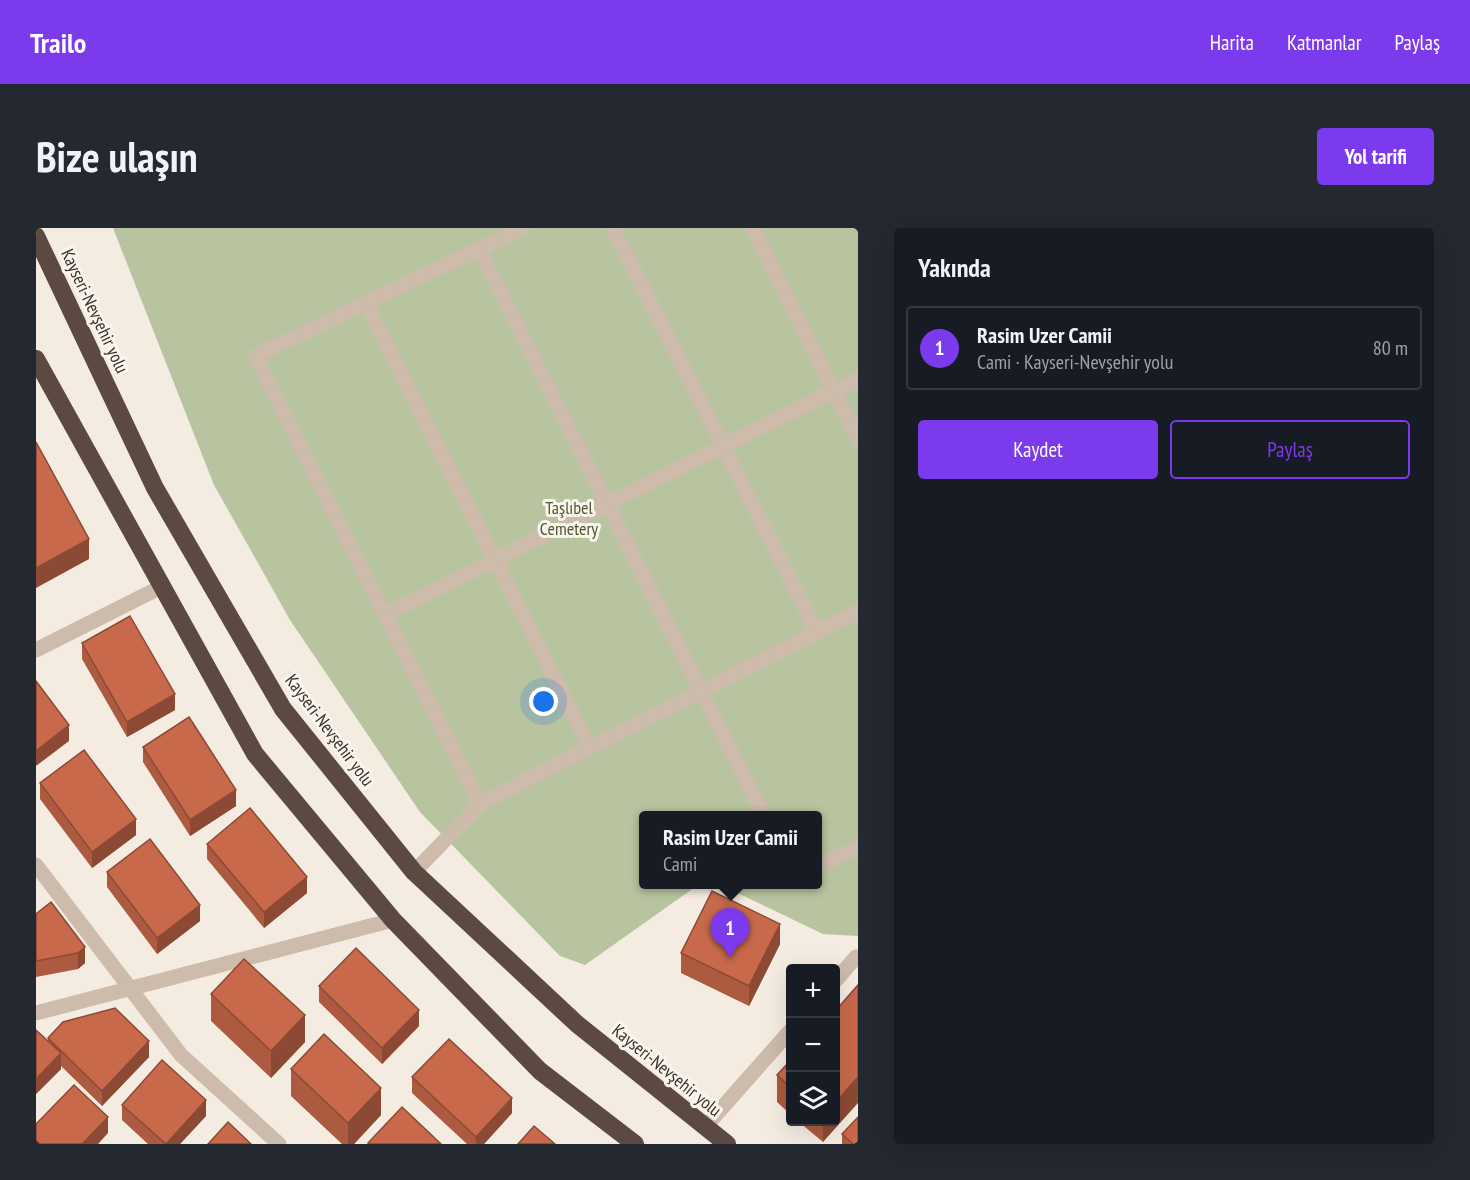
<!DOCTYPE html>
<html lang="tr">
<meta charset="utf-8">
<style>
body{margin:0;font-family:"PT Sans Narrow",sans-serif;background:#242831;color:#f1f3f6}
.controls{position:absolute;right:18px;bottom:18px;display:grid;overflow:hidden;border-radius:6px;box-shadow:0 6px 24px #0002}
.controls button{width:54px;height:54px;display:grid;place-items:center;padding:0;border:0;border-bottom:2px solid #363941;background:#171b24;color:#f1f3f6;font:30px sans-serif}
.you{position:absolute;left:508px;top:474px;width:21px;height:21px;margin:-15px;border:4px solid #fff;border-radius:50%;background:#1a73e8;box-shadow:0 0 0 9px #1a73e833}
.badge{display:grid;place-items:center;width:39px;height:39px;border-radius:50%;background:#7c3aed;color:#fff;font-size:20px;font-weight:700}
.pin{position:absolute;translate:-50% -50px;filter:drop-shadow(0 2px 3px #0008)}
.pin::after{content:'';position:absolute;top:32px;width:21px;height:18px;background:inherit;clip-path:polygon(0 0,100% 0,50% 100%)}
.popup{position:absolute;left:603px;top:583px;width:183px;height:78px;box-sizing:border-box;display:grid;place-content:center;border-radius:6px;background:#171b24;filter:drop-shadow(0 2px 4px #0005);font-size:20px;white-space:nowrap;color:#9ea1a6}
.popup b{font-size:22px;color:#f1f3f6}
.popup::after{content:'';position:absolute;left:50%;top:100%;margin-left:-12px;border:12px solid transparent;border-top-color:#171b24}
.list{margin:0;padding:0;list-style:none}
h2{display:flex;justify-content:space-between;align-items:center;height:78px;margin:0;padding:0 24px;font-size:26px}
h2 small{font-size:20px;font-weight:400;color:#9ea1a6}
.list li{display:grid;grid-template-columns:39px 1fr auto;gap:18px;align-items:center;box-sizing:border-box;height:84px;margin:0 12px 12px;padding:0 12px;border:2px solid #363941;border-radius:6px}
.list b{display:block;font-size:22px;white-space:nowrap}
.list p{margin:0;font-size:20px;white-space:nowrap;color:#9ea1a6}
.list em{font-size:20px;font-style:normal;color:#9ea1a6}
.actions{display:flex;gap:12px;padding:18px 24px}
.actions a{flex:1;padding:14px 0;border:2px solid #7c3aed;border-radius:6px;text-align:center;font-size:21px;color:#7c3aed}
.actions .main{background:#7c3aed;color:#fff}
.icon{flex:none;width:33px;height:33px;fill:none;stroke:currentColor;stroke-width:2;stroke-linecap:round;stroke-linejoin:round}
.map{position:relative;flex:none;width:822px;height:916px;overflow:hidden;border-radius:6px}
header{display:flex;align-items:center;gap:36px;box-sizing:border-box;height:84px;padding:0 30px;background:#7c3aed;color:#fff}
header strong{font-size:28px}
nav{display:flex;gap:33px;margin-inline-start:auto;font-size:21px}
.intro{display:flex;align-items:center;justify-content:space-between;box-sizing:border-box;height:144px;padding:0 36px}
h1{margin:0;font-size:42px}
.button{padding:15px 27px;border-radius:6px;background:#7c3aed;color:#fff;font-size:21px;font-weight:700}
main{display:flex;gap:36px;padding:0 36px}
aside{flex:1;background:#171b24;border-radius:6px;box-shadow:0 6px 24px #0002}
.map>svg:first-child{display:block}
.green{fill:#b8c4a0}
.lines{fill:none;stroke-linecap:round;stroke-linejoin:round}
.minor{stroke:#cdbbac;stroke-width:15}
.highway{stroke:#5c4a42;stroke-width:18}
.wall{fill:#ac5a40}
.shaded-wall{fill:#8c4a34}
.building{fill:#c8694b;stroke:#8c4a34;stroke-width:1.5}
.labels{text-anchor:middle;dominant-baseline:central;stroke-width:6;stroke-linejoin:round;paint-order:stroke}
.street-label{font-size:18px;fill:#3b302b;stroke:#fbf5ee}
.park-label{font-size:18px;fill:#4a5a2e;stroke:#fbf5ee}
</style>
<header>
<strong>Trailo</strong>
<nav><a>Harita</a><a>Katmanlar</a><a>Paylaş</a></nav>
</header>
<div class="intro"><h1>Bize ulaşın</h1><a class="button">Yol tarifi</a></div>
<main>
<div class="map">
<svg width="822" height="916" viewBox="0 0 822 916">
<rect width="100%" height="100%" fill="#f4ebe1"/>
<path class="green" d="M 77,0 L 822,0 L 822,708 L 787,706 L 685,657 L 781,656 L 781,588 L 607,588 L 607,656 L 662,657 L 549,737 L 524,728 L 384,584 L 254,392 L 178,257 Z"/>
<g class="lines">
<g class="minor">
<path d="M 577,0 L 781,404"/>
<path d="M 717,0 L 822,211"/>
<path d="M 443,21 L 728,588"/>
<path d="M 330,75 L 554,520"/>
<path d="M 349,387 L 822,151"/>
<path d="M 0,422 L 125,359"/>
<path d="M 444,576 L 219,128 L 487,0"/>
<path d="M 0,637 L 145,827 L 243,916"/>
<path d="M 781,639 L 822,619"/>
<path d="M 378,644 L 444,576 L 822,383"/>
<path d="M 800,752 L 820,729 L 822,731"/>
<path d="M 0,785 L 357,692"/>
<path d="M 669,899 L 754,803"/>
</g>
<g class="highway">
<path d="M 0,8 L 119,260 L 247,481 L 378,644 L 541,796 L 691,916"/>
<path d="M 0,131 L 219,526 L 357,692 L 504,843 L 599,916"/>
</g>
</g>
<g class="wall">
<path d="M 46,415 L 139,482 L 91,509 L 46,431 Z"/>
<path d="M 107,519 L 200,578 L 154,608 L 107,534 Z"/>
<path d="M 4,555 L 100,607 L 56,640 L 4,571 Z"/>
<path d="M 171,616 L 271,665 L 228,700 L 171,631 Z"/>
<path d="M 71,644 L 164,693 L 121,726 L 71,659 Z"/>
<path d="M 15,674 L 49,735 L 42,741 L 0,749 L 0,686 Z"/>
<path d="M 744,716 L 713,778 L 645,745 L 645,725 Z"/>
<path d="M 283,758 L 383,798 L 346,836 L 283,774 Z"/>
<path d="M 175,766 L 269,814 L 235,850 L 175,793 Z"/>
<path d="M 0,802 L 12,813 L 12,810 L 113,829 L 66,878 L 25,838 L 25,841 L 0,866 Z"/>
<path d="M 754,833 L 754,886 L 741,874 L 741,847 Z"/>
<path d="M 255,841 L 345,887 L 318,916 L 306,916 L 255,868 Z"/>
<path d="M 376,849 L 476,885 L 448,916 L 431,916 L 376,865 Z"/>
<path d="M 86,877 L 170,888 L 144,916 L 112,916 L 86,892 Z"/>
<path d="M 763,894 L 800,894 L 787,914 Z"/>
<path d="M 806,906 L 822,916 L 806,916 Z"/>
</g>
<g class="shaded-wall">
<path d="M 53,311 L 53,331 L 0,360 L 0,340 Z"/>
<path d="M 139,466 L 139,482 L 91,509 L 91,494 Z"/>
<path d="M 33,497 L 33,513 L 0,538 L 0,523 Z"/>
<path d="M 200,562 L 200,578 L 154,608 L 154,592 Z"/>
<path d="M 100,591 L 100,607 L 56,640 L 56,624 Z"/>
<path d="M 271,649 L 271,665 L 228,700 L 228,684 Z"/>
<path d="M 164,677 L 164,693 L 121,726 L 121,710 Z"/>
<path d="M 744,696 L 744,716 L 713,778 L 713,758 Z"/>
<path d="M 49,719 L 49,735 L 42,741 L 42,725 Z"/>
<path d="M 383,782 L 383,798 L 346,836 L 346,820 Z"/>
<path d="M 269,787 L 269,814 L 235,850 L 235,823 Z"/>
<path d="M 113,813 L 113,829 L 66,878 L 66,863 Z"/>
<path d="M 25,825 L 25,841 L 0,866 L 0,851 Z"/>
<path d="M 822,849 L 822,875 L 787,914 L 787,894 L 800,894 L 800,874 Z"/>
<path d="M 345,860 L 345,887 L 318,916 L 312,916 L 312,895 Z"/>
<path d="M 476,870 L 476,885 L 448,916 L 440,916 L 440,909 Z"/>
<path d="M 170,872 L 170,888 L 144,916 L 130,916 Z"/>
<path d="M 72,889 L 72,905 L 62,916 L 46,916 Z"/>
</g>
<g class="building">
<path d="M 0,214 L 53,311 L 0,340 Z"/>
<path d="M 94,388 L 139,466 L 91,494 L 46,415 Z"/>
<path d="M 0,453 L 33,497 L 0,523 Z"/>
<path d="M 153,489 L 200,562 L 154,592 L 107,519 Z"/>
<path d="M 48,522 L 100,591 L 56,624 L 4,555 Z"/>
<path d="M 214,580 L 271,649 L 228,684 L 171,616 Z"/>
<path d="M 114,611 L 164,677 L 121,710 L 71,644 Z"/>
<path d="M 676,663 L 744,696 L 713,758 L 645,725 Z"/>
<path d="M 15,674 L 49,719 L 42,725 L 0,733 L 0,686 Z"/>
<path d="M 320,720 L 383,782 L 346,820 L 283,758 Z"/>
<path d="M 208,731 L 269,787 L 235,823 L 175,766 Z"/>
<path d="M 822,757 L 822,849 L 800,874 L 800,782 Z"/>
<path d="M 79,780 L 113,813 L 66,863 L 12,810 L 27,794 Z"/>
<path d="M 0,802 L 25,825 L 0,851 Z"/>
<path d="M 288,806 L 345,860 L 312,895 L 255,841 Z"/>
<path d="M 413,811 L 476,870 L 440,909 L 376,849 Z"/>
<path d="M 126,832 L 170,872 L 130,916 L 86,877 Z"/>
<path d="M 754,833 L 754,859 L 741,847 Z"/>
<path d="M 38,857 L 72,889 L 46,916 L 4,916 L 0,912 L 0,896 Z"/>
<path d="M 366,879 L 405,916 L 334,916 L 332,915 Z"/>
<path d="M 822,889 L 822,916 L 817,916 L 806,906 Z"/>
<path d="M 192,894 L 215,916 L 172,916 Z"/>
<path d="M 498,898 L 519,916 L 482,916 Z"/>
</g>
<g class="labels">
<g class="street-label">
<text transform="translate(59 83) rotate(65)">Kayseri-Nevşehir yolu</text>
<text transform="translate(294 502) rotate(53)">Kayseri-Nevşehir yolu</text>
<text transform="translate(631 842) rotate(39)">Kayseri-Nevşehir yolu</text>
</g>
<g class="park-label">
<text x="533" y="279">Taşlıbel<tspan x="533" dy="21">Cemetery</tspan></text>
</g>
</g>
</svg>
<div class="controls">
<button>+</button>
<button>−</button>
<button><svg class="icon" aria-label="layers" viewBox="0 0 24 24"><path d="M12 4l9 5-9 5-9-5zM3 14l9 5 9-5"/></svg></button>
</div>
<div class="you"></div>
<div class="pin badge" style="left:694px;top:730px">1</div>
<div class="popup"><b>Rasim Uzer Camii</b>Cami</div>
</div>
<aside>
<h2>Yakında<small></small></h2>
<ul class="list">
<li><span class="badge">1</span><div><b>Rasim Uzer Camii</b><p>Cami · Kayseri-Nevşehir yolu</p></div><em>80 m</em></li>
</ul>
<div class="actions"><a class="main">Kaydet</a><a>Paylaş</a></div>
</aside>
</main>
